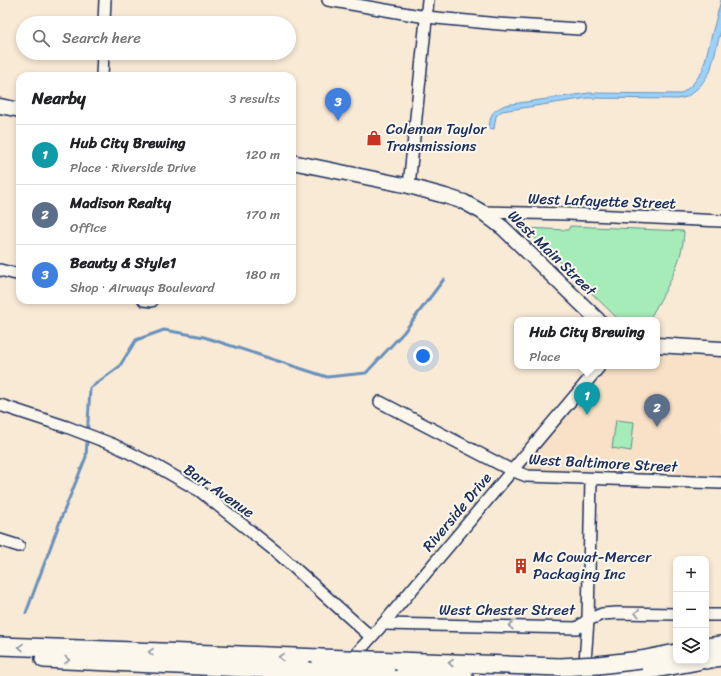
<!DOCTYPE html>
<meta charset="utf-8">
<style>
body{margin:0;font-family:Sriracha,sans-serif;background:#f6f6f6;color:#202124}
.controls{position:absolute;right:12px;bottom:12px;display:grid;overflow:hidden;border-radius:8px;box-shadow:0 2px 6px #0003}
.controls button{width:36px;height:36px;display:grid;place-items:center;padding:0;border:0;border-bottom:1px solid #e0e0e0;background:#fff;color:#202124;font:20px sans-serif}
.you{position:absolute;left:423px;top:356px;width:14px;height:14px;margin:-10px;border:3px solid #fff;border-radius:50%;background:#1a73e8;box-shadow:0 0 0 6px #1a73e833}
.badge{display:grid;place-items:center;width:26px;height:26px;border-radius:50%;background:#2563eb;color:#fff;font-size:13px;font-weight:700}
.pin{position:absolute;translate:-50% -33px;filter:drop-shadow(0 1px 2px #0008)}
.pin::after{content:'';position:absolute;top:21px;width:14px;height:12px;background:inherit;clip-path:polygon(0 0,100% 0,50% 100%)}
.popup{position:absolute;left:514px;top:317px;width:146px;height:52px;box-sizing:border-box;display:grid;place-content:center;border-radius:8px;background:#fff;filter:drop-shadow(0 1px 3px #0005);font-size:13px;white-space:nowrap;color:#757577}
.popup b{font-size:15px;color:#202124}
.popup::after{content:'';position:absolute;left:50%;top:100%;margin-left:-8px;border:8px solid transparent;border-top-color:#fff}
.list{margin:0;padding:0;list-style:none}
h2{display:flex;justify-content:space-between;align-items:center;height:52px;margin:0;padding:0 16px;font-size:17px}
h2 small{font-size:13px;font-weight:400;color:#757577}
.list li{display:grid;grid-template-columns:26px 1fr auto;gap:12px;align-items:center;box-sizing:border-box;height:60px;padding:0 16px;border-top:1px solid #e0e0e0}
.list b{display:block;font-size:15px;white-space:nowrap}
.list p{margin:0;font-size:13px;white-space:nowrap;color:#757577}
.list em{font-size:13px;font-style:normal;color:#757577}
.icon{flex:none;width:22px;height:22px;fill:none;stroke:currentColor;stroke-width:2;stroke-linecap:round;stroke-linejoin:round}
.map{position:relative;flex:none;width:721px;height:676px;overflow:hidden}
.search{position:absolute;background:#fff;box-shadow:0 2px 6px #0003;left:16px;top:16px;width:280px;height:44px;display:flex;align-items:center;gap:10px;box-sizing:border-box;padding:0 14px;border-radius:22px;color:#757577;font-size:15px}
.panel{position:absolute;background:#fff;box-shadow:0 2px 6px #0003;left:16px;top:72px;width:280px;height:232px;border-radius:12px}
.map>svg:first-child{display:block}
.built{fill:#f8e1c7}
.green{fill:#a5ecb8;stroke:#608e8b}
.water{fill:#9bd2fa;stroke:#6891bc}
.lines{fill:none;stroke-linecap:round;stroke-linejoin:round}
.stream{stroke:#6891bc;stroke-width:3}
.minor-casing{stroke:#1b2f5e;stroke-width:14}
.major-casing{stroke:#1b2f5e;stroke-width:17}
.highway-casing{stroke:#1b2f5e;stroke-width:20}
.minor{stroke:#fbf7ec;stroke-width:11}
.major{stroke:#fbf7ec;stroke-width:14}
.highway{stroke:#fbf7ec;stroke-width:17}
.highway-bridge-casing{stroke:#1b2f5e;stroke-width:20;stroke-linecap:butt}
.highway-bridge{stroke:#fbf7ec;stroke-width:17}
.oneway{stroke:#8b93a5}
.labels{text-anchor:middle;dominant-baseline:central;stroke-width:4;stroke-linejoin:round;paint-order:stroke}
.poi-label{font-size:15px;fill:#1b2f5e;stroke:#fbf7ec;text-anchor:start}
.street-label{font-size:15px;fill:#1b2f5e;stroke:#fbf7ec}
</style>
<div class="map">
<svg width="721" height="676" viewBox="0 0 721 676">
<rect width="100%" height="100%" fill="#f9ead6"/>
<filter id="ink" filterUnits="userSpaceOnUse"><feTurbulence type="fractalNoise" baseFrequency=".025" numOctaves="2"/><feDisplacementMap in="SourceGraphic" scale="8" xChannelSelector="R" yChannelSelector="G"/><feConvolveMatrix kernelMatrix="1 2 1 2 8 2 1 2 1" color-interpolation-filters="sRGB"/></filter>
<g filter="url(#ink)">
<path class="built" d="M 657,352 L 721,356 L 721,479 L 536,473 L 516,469 L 607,366 L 657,366 Z"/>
<g class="green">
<path d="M 570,226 L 683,231 L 684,232 C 683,263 664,293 649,320 L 619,320 L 525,228 L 568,230 Z"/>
<path d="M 616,420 L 634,422 L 631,451 L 612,448 Z"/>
</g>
<path class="water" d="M 721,0 L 721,30 L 710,72 L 700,86 L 687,97 L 677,99 L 588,98 L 502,111 L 496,116 L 494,129 L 489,128 C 491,113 491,112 505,105 L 589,93 L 681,94 L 692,85 L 702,72 Z"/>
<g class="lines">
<path class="stream" d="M 26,613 L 62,516 L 86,457 L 90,388 L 119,367 L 136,340 L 164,330 L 204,337 L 327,377 L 366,373 L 404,332 L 444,279"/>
<defs>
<g id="minor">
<path d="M 328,0 L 426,17 L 499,24 L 580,29"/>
<path d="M 104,23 L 105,0"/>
<path d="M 102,76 L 103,53"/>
<path d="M 409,186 L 428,0"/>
<path d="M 482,212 L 569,214 L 721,221"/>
<path d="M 0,270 L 20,275"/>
<path d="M 144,300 L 152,301"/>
<path d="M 380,402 L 511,470 L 527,476 L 721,483"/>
<path d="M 0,405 L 67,427 L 114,445 L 158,467 L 200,491 L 279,554 L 371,637"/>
<path d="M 0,540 L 19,546"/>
<path d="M 706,615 L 721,615"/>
<path d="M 383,624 L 577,628 L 588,620 L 602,614 L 617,613 L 676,614"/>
<path d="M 349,662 L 383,624 L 600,366"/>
<path d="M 584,676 L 588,620 L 591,479"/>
</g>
<g id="major">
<path d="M 0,106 L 20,110"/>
<path d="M 292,162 L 409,186 L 445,196 L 464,202 L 482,212 L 503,228 L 598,320"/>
<path d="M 657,345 L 721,349"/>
</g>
<g id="highway">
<path d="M 0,646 L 320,658"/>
<path d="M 706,647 L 721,645"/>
<path d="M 44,659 L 309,671"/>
<path d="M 641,660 L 676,653"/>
<path d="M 706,660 L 721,657"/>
<path d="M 397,661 L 560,667"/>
<path d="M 386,673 L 464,676"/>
<path d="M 609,676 L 644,671 L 698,661"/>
</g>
</defs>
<use href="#minor" class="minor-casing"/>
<use href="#major" class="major-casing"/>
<use href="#highway" class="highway-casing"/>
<use href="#minor" class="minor"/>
<use href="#major" class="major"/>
<use href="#highway" class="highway"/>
<defs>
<g id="highway-bridge">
<path d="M 320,658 L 397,661"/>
<path d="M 560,667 L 598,665 L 641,660"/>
<path d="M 309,671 L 386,673"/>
</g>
</defs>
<use href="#highway-bridge" class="highway-bridge-casing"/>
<use href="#highway-bridge" class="highway-bridge"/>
</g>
<defs><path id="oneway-chevron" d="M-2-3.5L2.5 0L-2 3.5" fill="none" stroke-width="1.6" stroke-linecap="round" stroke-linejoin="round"/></defs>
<g class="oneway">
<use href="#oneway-chevron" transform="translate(637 613) rotate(-179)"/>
<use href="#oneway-chevron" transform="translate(511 626) rotate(-179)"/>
<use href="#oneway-chevron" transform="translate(21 647) rotate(-178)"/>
<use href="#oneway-chevron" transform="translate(151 652) rotate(-178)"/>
<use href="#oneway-chevron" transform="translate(281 657) rotate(-178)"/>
<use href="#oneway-chevron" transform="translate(67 660) rotate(2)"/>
<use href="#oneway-chevron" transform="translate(451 663) rotate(-178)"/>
</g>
</g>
<defs>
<symbol id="shop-bare" viewBox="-9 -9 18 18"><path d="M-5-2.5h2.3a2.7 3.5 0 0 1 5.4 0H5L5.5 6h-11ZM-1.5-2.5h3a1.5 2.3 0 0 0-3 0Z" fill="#c8321e" stroke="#fbf7ec" stroke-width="2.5" paint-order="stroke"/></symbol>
<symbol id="building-bare" viewBox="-9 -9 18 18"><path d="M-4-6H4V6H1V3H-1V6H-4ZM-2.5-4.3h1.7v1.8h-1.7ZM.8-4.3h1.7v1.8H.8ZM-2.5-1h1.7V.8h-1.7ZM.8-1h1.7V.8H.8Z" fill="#c8321e" stroke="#fbf7ec" stroke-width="2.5" paint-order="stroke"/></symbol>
</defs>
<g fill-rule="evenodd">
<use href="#shop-bare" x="363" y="127" width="22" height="22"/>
<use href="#building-bare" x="510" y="555" width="22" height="22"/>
</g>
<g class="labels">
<g class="poi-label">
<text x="386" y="129">Coleman Taylor<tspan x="386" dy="17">Transmissions</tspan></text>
<text x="533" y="557">Mc Cowat-Mercer<tspan x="533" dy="17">Packaging Inc</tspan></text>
</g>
<g class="street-label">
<text transform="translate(602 201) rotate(2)">West Lafayette Street</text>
<text transform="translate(552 253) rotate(44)">West Main Street</text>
<text transform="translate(603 463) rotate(3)">West Baltimore Street</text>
<text transform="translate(219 491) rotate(35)">Barr Avenue</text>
<text transform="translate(457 512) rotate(-50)">Riverside Drive</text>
<text x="507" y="610">West Chester Street</text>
</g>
</g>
</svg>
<div class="controls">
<button>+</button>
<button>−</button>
<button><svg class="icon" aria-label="layers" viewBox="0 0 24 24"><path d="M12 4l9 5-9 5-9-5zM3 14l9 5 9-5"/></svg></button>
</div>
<div class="you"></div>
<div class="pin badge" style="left:587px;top:415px;background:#0f9aa8">1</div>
<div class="popup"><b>Hub City Brewing</b>Place</div>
<div class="pin badge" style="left:657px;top:427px;background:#5c6f8a">2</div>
<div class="pin badge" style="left:338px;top:121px;background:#3f7fe0">3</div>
<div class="search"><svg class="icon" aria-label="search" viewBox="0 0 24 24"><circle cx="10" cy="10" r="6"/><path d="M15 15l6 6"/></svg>Search here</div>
<section class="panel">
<h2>Nearby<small>3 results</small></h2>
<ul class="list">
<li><span class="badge" style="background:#0f9aa8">1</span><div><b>Hub City Brewing</b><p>Place · Riverside Drive</p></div><em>120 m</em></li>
<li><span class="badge" style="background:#5c6f8a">2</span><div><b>Madison Realty</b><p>Office</p></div><em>170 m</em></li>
<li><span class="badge" style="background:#3f7fe0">3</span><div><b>Beauty &amp; Style1</b><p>Shop · Airways Boulevard</p></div><em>180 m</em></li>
</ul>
</section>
</div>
